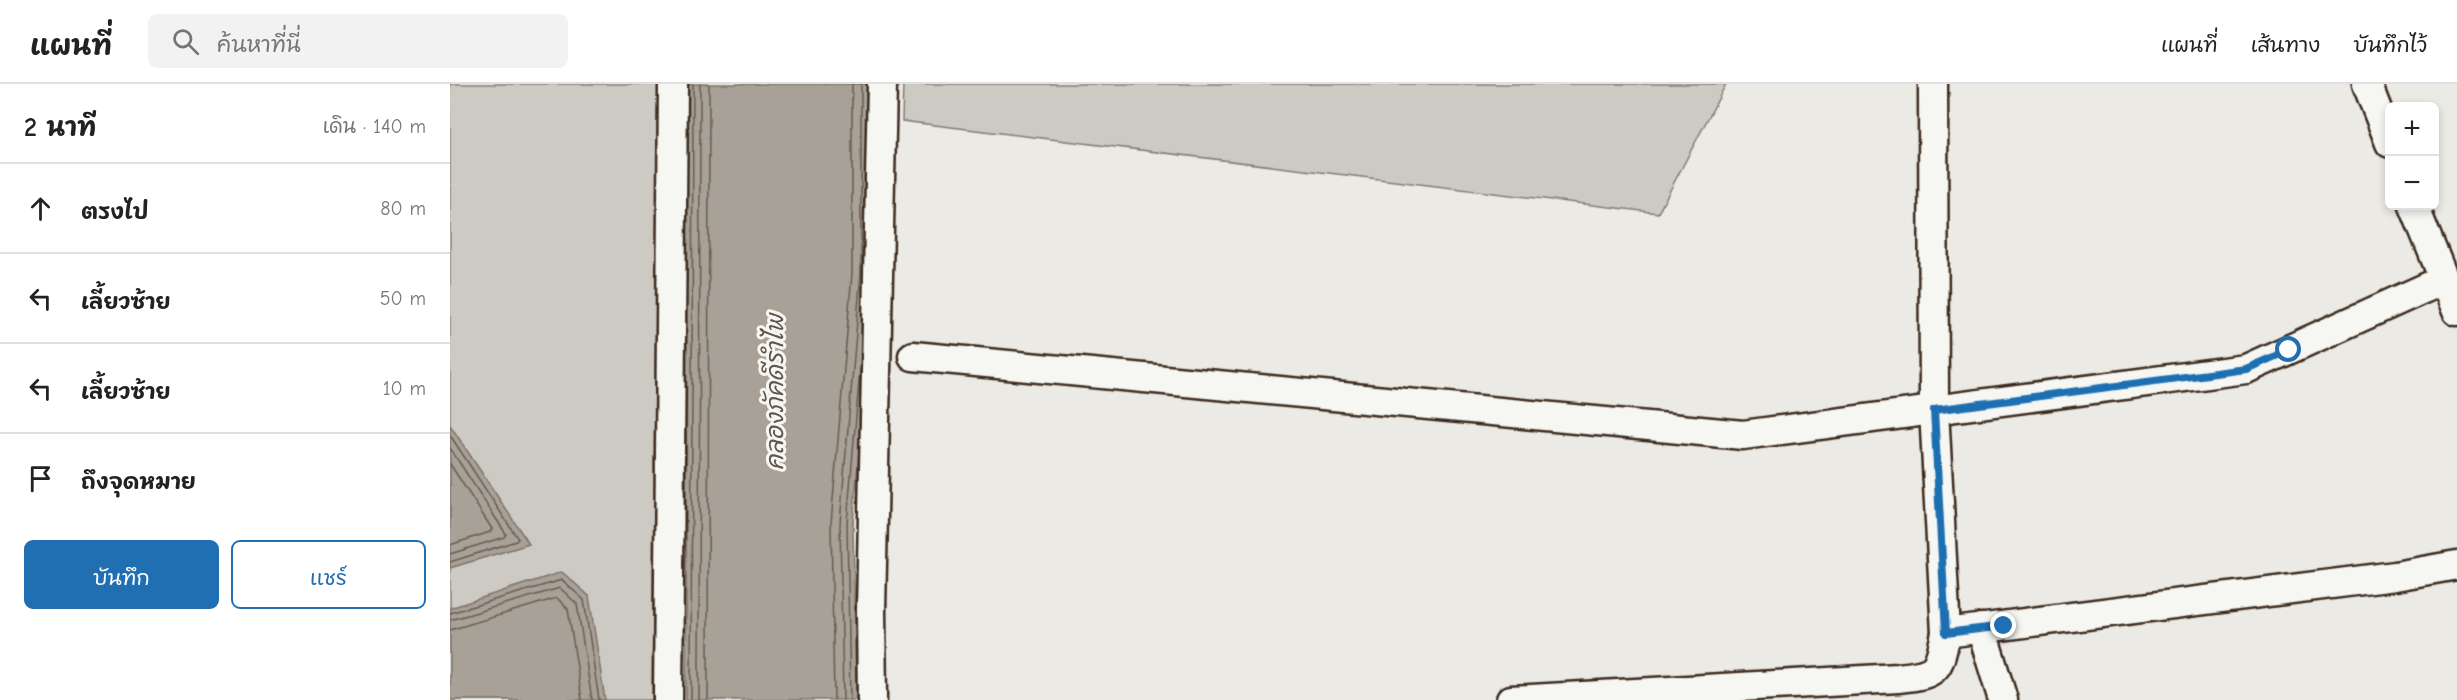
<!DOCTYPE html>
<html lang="th">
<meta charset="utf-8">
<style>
body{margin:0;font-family:"Comic Neue","Playpen Sans Thai",sans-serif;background:#f2f2f2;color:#222}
.controls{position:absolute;right:18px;top:18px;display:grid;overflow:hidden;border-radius:9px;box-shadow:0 3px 9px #0003}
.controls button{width:54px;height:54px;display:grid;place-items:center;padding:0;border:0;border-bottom:2px solid #e0e0e0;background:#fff;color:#222;font:30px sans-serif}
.stop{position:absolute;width:18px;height:18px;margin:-14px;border:4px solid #1f6fb2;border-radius:50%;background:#fff}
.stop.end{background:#1f6fb2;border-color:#fff;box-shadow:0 2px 6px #0008}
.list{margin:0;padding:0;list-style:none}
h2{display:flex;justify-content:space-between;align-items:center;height:78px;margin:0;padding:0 24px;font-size:26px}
h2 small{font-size:20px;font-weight:400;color:#767676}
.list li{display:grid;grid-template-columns:39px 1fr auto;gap:18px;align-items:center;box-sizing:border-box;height:90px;padding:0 24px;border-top:2px solid #e0e0e0}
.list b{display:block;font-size:22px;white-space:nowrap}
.list em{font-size:20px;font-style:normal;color:#767676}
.actions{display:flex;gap:12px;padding:18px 24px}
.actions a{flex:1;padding:14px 0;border:2px solid #1f6fb2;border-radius:9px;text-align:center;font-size:21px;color:#1f6fb2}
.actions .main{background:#1f6fb2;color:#fff}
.icon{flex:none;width:33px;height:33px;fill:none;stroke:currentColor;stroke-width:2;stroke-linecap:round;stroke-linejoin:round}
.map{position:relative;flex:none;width:2007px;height:616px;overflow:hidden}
header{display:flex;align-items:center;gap:36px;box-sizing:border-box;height:84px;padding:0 30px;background:#fff;border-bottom:2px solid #e0e0e0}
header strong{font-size:28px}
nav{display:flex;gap:33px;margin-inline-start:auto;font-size:21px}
.search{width:420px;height:54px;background:#f2f2f2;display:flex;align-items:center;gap:15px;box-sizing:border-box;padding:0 21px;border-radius:9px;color:#767676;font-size:22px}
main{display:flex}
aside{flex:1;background:#fff}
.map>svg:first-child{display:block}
.green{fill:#cdcac4;stroke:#847a71;stroke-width:1.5}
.water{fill:#a8a198;stroke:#7c7167;stroke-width:1.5}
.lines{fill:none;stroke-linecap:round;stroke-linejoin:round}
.shore{stroke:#675a4f;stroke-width:1.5}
.minor-casing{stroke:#3b2a1e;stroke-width:33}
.minor{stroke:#f6f6f2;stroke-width:28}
.route{stroke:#1f6fb2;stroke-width:8}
.labels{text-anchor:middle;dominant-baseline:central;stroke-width:6;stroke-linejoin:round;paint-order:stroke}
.water-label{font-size:24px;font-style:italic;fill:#615449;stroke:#f6f6f2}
</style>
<header>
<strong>แผนที่</strong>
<div class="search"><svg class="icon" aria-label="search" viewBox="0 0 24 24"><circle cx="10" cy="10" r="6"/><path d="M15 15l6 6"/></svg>ค้นหาที่นี่</div>
<nav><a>แผนที่</a><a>เส้นทาง</a><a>บันทึกไว้</a></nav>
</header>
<main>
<aside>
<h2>2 นาที<small>เดิน · 140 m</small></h2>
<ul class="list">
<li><svg class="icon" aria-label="ahead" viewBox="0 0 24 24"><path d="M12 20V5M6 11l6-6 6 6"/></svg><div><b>ตรงไป</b></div><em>80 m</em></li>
<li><svg class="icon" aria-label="left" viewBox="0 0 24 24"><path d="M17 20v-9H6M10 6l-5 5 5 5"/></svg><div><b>เลี้ยวซ้าย</b></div><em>50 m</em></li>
<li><svg class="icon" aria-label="left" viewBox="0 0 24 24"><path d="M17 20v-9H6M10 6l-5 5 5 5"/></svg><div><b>เลี้ยวซ้าย</b></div><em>10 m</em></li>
<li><svg class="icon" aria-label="arrive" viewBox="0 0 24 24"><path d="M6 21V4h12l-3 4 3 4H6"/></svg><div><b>ถึงจุดหมาย</b></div></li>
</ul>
<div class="actions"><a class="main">บันทึก</a><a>แชร์</a></div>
</aside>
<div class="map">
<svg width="2007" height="616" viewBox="0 0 2007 616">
<rect width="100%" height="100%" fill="#ebeae5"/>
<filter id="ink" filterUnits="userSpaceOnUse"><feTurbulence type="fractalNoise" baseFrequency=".0167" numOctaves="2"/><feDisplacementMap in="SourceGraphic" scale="12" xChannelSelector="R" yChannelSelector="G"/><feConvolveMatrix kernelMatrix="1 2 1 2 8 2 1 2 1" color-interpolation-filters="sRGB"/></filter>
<g filter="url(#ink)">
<g class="green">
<path d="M 0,0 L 208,0 L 202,616 L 0,616 Z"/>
<path d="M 453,0 L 1276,0 L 1208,129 L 452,37 Z"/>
</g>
<g class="water">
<path d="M 237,0 L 425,0 L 424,189 L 403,440 L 406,616 L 236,616 Z"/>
<path d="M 0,341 L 79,460 L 0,484 Z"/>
<path d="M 112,488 L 139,512 L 155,616 L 0,616 L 0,524 Z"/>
</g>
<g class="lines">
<g class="shore">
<path d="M 0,351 L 68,455 L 66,457 L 0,478"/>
<path d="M 0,364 L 56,450 L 54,453 L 0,470"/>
<path d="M 0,380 L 42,445 L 40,448 L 0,461"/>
<path d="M 0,529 L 112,496 L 134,516 L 149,616"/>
<path d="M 0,536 L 110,504 L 127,520 L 142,616"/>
<path d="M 0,546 L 107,514 L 118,525 L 132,616"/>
<path d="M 241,616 L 243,0"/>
<path d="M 249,616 L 250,0"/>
<path d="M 258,616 L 259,0"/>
<path d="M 384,616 L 381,439 L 402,189 L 402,0"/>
<path d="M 393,616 L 390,439 L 411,189 L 411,0"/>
<path d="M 400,616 L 397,439 L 410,285"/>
</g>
<defs>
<g id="minor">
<path d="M 1917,0 L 1940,59"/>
<path d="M 1964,122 L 2007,227"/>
<path d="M 463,272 L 1293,351 L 1796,285 L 1993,196"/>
<path d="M 1531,544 L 1553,616"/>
<path d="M 1496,549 L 1945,492 L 2007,481"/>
<path d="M 218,616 L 223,0"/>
<path d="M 422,616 L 421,527 L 432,0"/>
<path d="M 1061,616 L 1448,594 C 1489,590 1488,586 1496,549 L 1484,326 L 1483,0"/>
</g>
</defs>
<use href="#minor" class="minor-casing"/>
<use href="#minor" class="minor"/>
</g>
</g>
<g class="lines" filter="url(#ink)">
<path class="route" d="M 1554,542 L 1496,549 L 1484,326 L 1796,285 L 1839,266"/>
</g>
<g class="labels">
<g class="water-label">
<text transform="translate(325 308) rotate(-90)">คลองภัคดีรำไพ</text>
</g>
</g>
</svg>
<div class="controls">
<button>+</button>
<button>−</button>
</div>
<div class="stop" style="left:1839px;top:266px"></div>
<div class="stop end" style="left:1554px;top:542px"></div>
</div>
</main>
